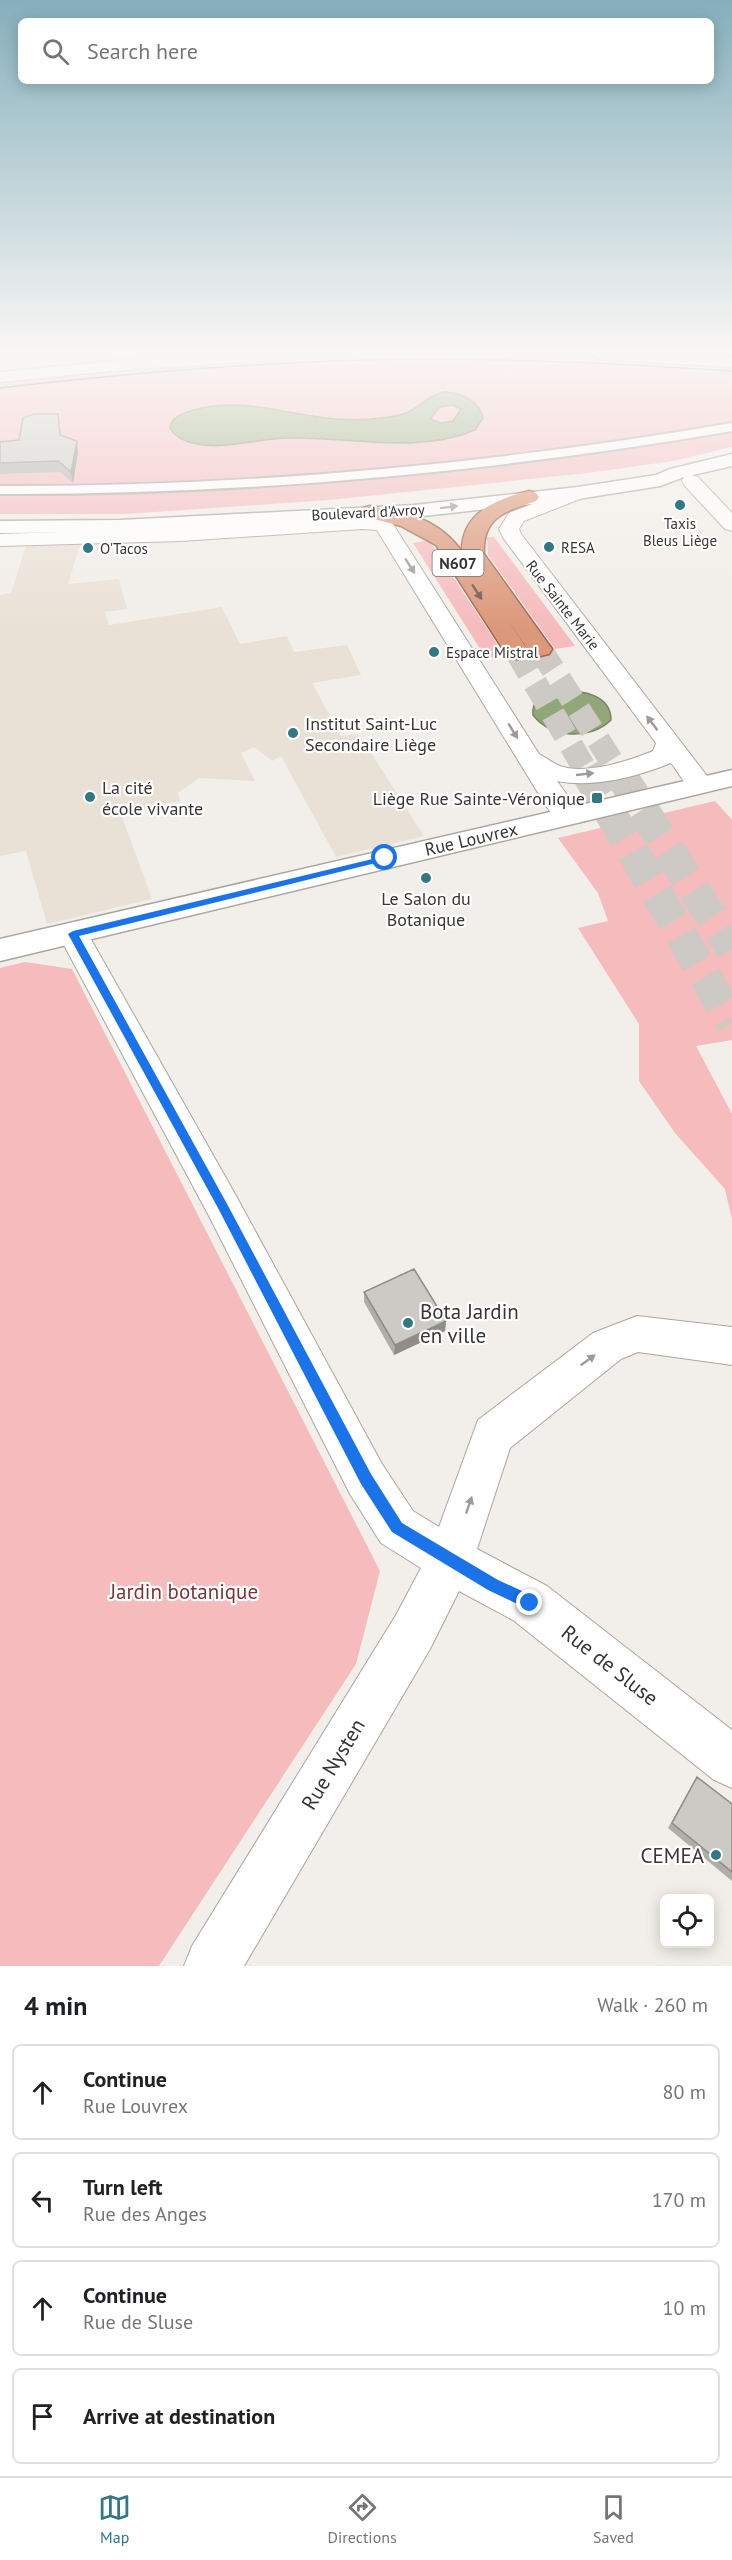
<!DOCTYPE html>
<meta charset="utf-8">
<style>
body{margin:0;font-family:"PT Sans",sans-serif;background:#f6f6f6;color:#202124}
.controls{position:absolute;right:18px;bottom:18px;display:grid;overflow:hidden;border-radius:9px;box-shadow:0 3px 15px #0003}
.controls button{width:54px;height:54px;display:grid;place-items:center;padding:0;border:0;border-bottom:2px solid #e0e0e0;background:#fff;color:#202124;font:30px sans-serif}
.stop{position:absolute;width:18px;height:18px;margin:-14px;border:4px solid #1a73e8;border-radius:50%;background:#fff}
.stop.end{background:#1a73e8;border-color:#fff;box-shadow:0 2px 6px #0008}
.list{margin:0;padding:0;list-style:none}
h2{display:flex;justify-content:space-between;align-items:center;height:78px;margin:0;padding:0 24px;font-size:26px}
h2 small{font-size:20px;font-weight:400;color:#757577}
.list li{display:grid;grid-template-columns:39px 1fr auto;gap:18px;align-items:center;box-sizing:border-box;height:96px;margin:0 12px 12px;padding:0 12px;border:2px solid #e0e0e0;border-radius:9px}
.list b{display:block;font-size:22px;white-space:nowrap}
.list p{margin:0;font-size:20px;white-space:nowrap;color:#757577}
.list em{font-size:20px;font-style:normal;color:#757577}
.icon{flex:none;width:33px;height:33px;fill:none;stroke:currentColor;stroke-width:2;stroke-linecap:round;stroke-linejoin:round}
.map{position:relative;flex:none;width:732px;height:1966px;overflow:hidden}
.search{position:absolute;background:#fff;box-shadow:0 3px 15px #0003;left:18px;right:18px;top:18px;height:66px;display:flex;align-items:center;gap:15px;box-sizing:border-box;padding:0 21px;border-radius:9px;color:#757577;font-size:22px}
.sheet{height:510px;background:#fff}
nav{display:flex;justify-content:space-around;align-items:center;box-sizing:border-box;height:84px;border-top:2px solid #e0e0e0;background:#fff;font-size:16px;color:#757577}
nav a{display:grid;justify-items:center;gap:3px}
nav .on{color:#317784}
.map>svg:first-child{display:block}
.built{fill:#eae1d6}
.green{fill:#f6bbbd}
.water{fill:#92a779;stroke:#778564;stroke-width:1.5;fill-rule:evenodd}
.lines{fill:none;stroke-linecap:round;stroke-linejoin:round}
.trunk-tunnel-far1{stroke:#cdc9c5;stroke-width:24;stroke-dasharray:24 12;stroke-linecap:butt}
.trunk-tunnel{stroke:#cdc9c5;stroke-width:32;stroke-dasharray:32 16;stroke-linecap:butt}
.pedestrian-casing{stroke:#aaa6a1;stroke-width:4}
.minor-casing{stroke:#aaa6a1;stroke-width:2}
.tertiary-casing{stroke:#aaa6a1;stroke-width:3}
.secondary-casing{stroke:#aaa6a1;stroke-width:3}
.trunk-casing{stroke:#9d654c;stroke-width:3}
.pedestrian{fill:#fff;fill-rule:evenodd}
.minor{fill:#fff;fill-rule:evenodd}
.tertiary{fill:#fff;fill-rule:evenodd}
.secondary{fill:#fff;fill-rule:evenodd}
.trunk{fill:#dc987a;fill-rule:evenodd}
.tram{stroke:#514f4d;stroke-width:1.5}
.wall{fill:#afaea9}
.shaded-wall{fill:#8e8d89}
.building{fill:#cbcac4;stroke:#8e8d89;stroke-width:1.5}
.oneway{fill:#9c9a9a}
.oneway2{fill:#71584c}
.route{fill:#1a73e8}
.poi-dot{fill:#317784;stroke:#fff;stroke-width:2}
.labels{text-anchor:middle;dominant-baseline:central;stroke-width:4.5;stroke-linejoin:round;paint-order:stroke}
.far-street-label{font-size:15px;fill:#383634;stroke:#fff}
.far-poi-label{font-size:15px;fill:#383634;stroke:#fff;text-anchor:start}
.shield{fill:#fff;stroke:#747271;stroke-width:1.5}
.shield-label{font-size:16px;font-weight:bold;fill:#383634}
.poi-label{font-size:18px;fill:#383634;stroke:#fff;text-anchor:start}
.street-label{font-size:18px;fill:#383634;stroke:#fff}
.near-poi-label{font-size:21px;fill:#383634;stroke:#fff;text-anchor:start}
.near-park-label{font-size:21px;fill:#7b343b;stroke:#fff}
.near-street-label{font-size:21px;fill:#383634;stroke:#fff}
</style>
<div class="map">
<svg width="732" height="1966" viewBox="0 0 732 1966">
<rect width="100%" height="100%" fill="#f2eee9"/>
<path class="built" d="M 80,545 L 68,584 L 119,579 L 127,609 L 105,612 L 109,625 L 222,607 L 240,644 L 287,636 L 294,652 L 347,645 L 361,675 L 312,683 L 341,736 L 359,734 L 424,836 L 336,857 L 281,756 L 272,761 L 254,747 L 241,753 L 255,781 L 199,778 L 178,793 L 180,801 L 121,814 L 152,899 L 47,924 L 26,851 L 0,856 L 0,595 L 11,593 L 26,546 Z"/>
<g class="green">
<path d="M 379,356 L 541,357 L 732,367 L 732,447 L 673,461 L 588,473 L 329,500 L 126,514 L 0,514 L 0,383 L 133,369 L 313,358 L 315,363 L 379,362 Z"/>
<path d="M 487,537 L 494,537 L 575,646 L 555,649 L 488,555 Z"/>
<path d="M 429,540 L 505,656 L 486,658 L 413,543 Z"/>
<path d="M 715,801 L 732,820 L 732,1040 L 696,1046 L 732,1114 L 732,1219 L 725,1189 L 675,1133 L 639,1081 L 639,1024 L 578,928 L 608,921 L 598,893 L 558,838 Z"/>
<path d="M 25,962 L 72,969 L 380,1571 L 356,1664 L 159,1966 L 0,1966 L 0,968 Z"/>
</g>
<g class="water">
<path d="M 444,392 C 460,392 480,401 483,418 L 475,430 C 415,455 351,436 288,438 C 259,438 226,450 197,444 C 186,442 175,437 170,428 C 171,418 181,414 190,411 C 238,395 287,415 335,419 C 350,420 366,420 381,418 C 390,417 400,416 408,412 C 421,406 430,394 444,392 ZM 453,405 L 461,409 L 453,421 L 441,423 L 430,419 L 440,407 Z"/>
<path d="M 562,690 C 582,691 611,694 611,720 C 591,740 551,739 533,715 C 531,697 547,694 562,690 Z"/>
</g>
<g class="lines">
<g class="trunk-tunnel-far1">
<path d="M 540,649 L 618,771"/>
<path d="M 517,652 L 586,771"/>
</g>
<g class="trunk-tunnel">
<path d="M 585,769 L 732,1023"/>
<path d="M 617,769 L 732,949"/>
</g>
<defs>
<path id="pedestrian" d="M 732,423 L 732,431 C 492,472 244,495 0,494 L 0,486 C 244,487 492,464 732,423 Z"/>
<g id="minor">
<path d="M 691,475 L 698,477 L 732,513 L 732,531 L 725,529 L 684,485 L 682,481 L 684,477 Z"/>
<path d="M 578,487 L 585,489 L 588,493 L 585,497 L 524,521 L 519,529 L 521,534 L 714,785 L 710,791 C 688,796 683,778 671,763 C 636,777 594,788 557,781 L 582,816 L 578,822 C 559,827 553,816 543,801 L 377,530 L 362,529 L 181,541 L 0,546 L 0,534 L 181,528 L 362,517 L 391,521 L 539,754 C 546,758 553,763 560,766 C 585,775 629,761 653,751 L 656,743 L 504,539 L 499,529 L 509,513 Z"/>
<path d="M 73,924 L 84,927 L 88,934 L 235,1194 L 382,1464 L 413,1511 L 439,1527 L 478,1420 L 593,1333 L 637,1316 L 732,1327 L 732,1365 L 638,1352 L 621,1359 L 510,1448 L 477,1549 L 547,1586 L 732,1730 L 732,1788 L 714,1780 L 513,1620 L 459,1591 L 430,1649 L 244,1966 L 184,1966 L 192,1946 L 396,1615 L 421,1568 L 381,1543 L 350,1494 L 209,1216 L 58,934 L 62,927 Z"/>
</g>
<path id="tertiary" d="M 732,770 L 732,786 L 0,961 L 0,939 Z"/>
<g id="secondary">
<path d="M 216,354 L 303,354 L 295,359 L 132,369 L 0,382 L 0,372 L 132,359 Z"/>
<path d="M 592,354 L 680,354 L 732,357 L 732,367 L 600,359 L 594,357 Z"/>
<path d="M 732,454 L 732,466 L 684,477 L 660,486 L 578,499 L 414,517 L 120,532 L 0,533 L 0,521 L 120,520 L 414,505 L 578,487 L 656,475 L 670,469 Z"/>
</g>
<path id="trunk" d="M 529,491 L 536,493 L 539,497 L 536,501 C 506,511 482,517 484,554 L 552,649 L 549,654 L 540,656 L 531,654 L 504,614 L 529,652 L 526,657 L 517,659 L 508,657 L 436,545 L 401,526 L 363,516 L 360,512 L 363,508 L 370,506 C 407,512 440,520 462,552 C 461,513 496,499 529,491 Z"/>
</defs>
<use href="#pedestrian" class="pedestrian-casing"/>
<use href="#minor" class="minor-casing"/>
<use href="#tertiary" class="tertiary-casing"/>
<use href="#secondary" class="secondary-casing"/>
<use href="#trunk" class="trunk-casing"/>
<use href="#pedestrian" class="pedestrian"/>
<use href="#minor" class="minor"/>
<use href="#tertiary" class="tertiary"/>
<use href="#secondary" class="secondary"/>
<use href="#trunk" class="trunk"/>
<path class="tram" d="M 0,388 C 122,374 243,363 366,360 C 488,357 610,363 732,371"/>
</g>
<g class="wall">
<path d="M 61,435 L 78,452 L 73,483 L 60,472 L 0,474 L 0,442 Z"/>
<path d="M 364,1292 L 446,1321 L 445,1331 L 394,1355 L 364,1302 Z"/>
<path d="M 697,1777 L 732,1804 L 732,1881 L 668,1828 L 693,1783 Z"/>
</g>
<g class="shaded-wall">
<path d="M 77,441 L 78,452 L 73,483 L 71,472 Z"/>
<path d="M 446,1321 L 445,1331 L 394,1355 L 395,1345 Z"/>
</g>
<g class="building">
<path d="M 34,414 L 58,414 L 60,435 L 77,441 L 71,472 L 58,461 L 0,463 L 0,442 L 19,440 L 23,418 Z"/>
<path d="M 414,1269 L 446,1321 L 395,1345 L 364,1292 Z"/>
<path d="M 697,1777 L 732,1804 L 732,1872 L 672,1823 Z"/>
</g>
<defs><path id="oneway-solid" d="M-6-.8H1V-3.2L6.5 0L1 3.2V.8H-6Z" transform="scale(1.5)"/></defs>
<g class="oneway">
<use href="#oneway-solid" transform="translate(449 507) rotate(-7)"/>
<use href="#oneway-solid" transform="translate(410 566) rotate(57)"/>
<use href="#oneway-solid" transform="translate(652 723) rotate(-127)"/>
<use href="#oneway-solid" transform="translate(513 731) rotate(59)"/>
<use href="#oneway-solid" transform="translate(585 774) rotate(-6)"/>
<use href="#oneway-solid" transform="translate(588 1360) rotate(-36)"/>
<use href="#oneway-solid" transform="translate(469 1505) rotate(-71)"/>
</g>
<use class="oneway2" href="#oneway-solid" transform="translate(477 592) rotate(57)"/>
<linearGradient id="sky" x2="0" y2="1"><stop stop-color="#85afbc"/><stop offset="0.56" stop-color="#f9f7f5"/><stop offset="1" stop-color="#f9f7f5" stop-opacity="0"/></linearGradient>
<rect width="732" height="629" fill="url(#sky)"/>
<path class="route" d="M 385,856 L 388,856 L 388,860 L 79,936 L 226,1202 L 371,1474 L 402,1523 L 498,1580 L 535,1597 L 537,1603 L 535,1608 L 530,1610 L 488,1590 L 392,1532 L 361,1484 L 218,1208 L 68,934 L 73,931 Z"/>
<g class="poi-dot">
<circle cx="680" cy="505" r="6"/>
<circle cx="549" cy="547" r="6"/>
<circle cx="88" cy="548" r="6"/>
<circle cx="434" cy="652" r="6"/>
<circle cx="293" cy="733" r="6"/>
<circle cx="90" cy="797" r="6"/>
<rect x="591" y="792" width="12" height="12" rx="3"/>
<circle cx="426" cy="878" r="6"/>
<circle cx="408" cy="1323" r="6"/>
<circle cx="716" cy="1855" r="6"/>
</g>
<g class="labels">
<g class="far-street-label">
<text transform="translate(368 512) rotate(-3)">Boulevard d'Avroy</text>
<text transform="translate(563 605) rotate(52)">Rue Sainte Marie</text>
</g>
<g class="far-poi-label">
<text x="680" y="523" text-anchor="middle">Taxis<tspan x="680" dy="17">Bleus Liège</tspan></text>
<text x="561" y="547">RESA</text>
<text x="100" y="548">O'Tacos</text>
<text x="446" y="652">Espace Mistral</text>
</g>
<rect class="shield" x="432.5" y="550" width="51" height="26" rx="4.5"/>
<g class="shield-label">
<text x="458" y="563">N607</text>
</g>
<g class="poi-label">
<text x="305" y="723">Institut Saint-Luc<tspan x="305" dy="21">Secondaire Liège</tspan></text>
<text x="102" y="787">La cité<tspan x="102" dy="21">école vivante</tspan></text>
<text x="585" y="798" text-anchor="end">Liège Rue Sainte-Véronique</text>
<text x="426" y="898" text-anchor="middle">Le Salon du<tspan x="426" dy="21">Botanique</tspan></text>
</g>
<g class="street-label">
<text transform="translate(471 839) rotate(-13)">Rue Louvrex</text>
</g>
<g class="near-poi-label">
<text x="420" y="1311">Bota Jardin<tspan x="420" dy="24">en ville</tspan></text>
<text x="704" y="1855" text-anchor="end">CEMEA</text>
</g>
<g class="near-park-label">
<text x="184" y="1591">Jardin botanique</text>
</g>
<g class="near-street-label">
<text transform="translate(610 1665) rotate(38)">Rue de Sluse</text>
<text transform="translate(333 1764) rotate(-59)">Rue Nysten</text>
</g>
</g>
</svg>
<div class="controls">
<button><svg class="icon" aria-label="locate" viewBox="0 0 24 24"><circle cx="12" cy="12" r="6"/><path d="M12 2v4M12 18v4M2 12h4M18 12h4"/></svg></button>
</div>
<div class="stop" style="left:385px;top:858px"></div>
<div class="stop end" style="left:530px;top:1603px"></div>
<div class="search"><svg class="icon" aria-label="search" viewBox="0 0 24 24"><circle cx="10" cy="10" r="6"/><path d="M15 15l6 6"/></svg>Search here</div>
</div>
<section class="sheet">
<h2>4 min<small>Walk · 260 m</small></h2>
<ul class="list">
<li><svg class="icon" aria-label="ahead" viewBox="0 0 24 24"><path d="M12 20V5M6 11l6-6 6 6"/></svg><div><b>Continue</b><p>Rue Louvrex</p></div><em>80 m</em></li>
<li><svg class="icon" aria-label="left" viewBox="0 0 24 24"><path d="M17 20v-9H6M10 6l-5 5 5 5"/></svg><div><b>Turn left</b><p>Rue des Anges</p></div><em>170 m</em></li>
<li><svg class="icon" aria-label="ahead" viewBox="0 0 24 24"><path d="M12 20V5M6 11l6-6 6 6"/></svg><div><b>Continue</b><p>Rue de Sluse</p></div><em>10 m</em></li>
<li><svg class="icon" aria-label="arrive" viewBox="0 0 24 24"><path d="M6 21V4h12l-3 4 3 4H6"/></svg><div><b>Arrive at destination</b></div></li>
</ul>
</section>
<nav>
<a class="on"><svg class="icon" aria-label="map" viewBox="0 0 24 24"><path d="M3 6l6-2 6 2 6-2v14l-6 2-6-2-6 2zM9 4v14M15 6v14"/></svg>Map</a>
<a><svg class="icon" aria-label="directions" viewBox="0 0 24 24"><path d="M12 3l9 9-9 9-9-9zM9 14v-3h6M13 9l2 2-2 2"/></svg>Directions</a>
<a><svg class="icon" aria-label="saved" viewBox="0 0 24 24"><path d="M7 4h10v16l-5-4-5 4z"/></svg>Saved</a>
</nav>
